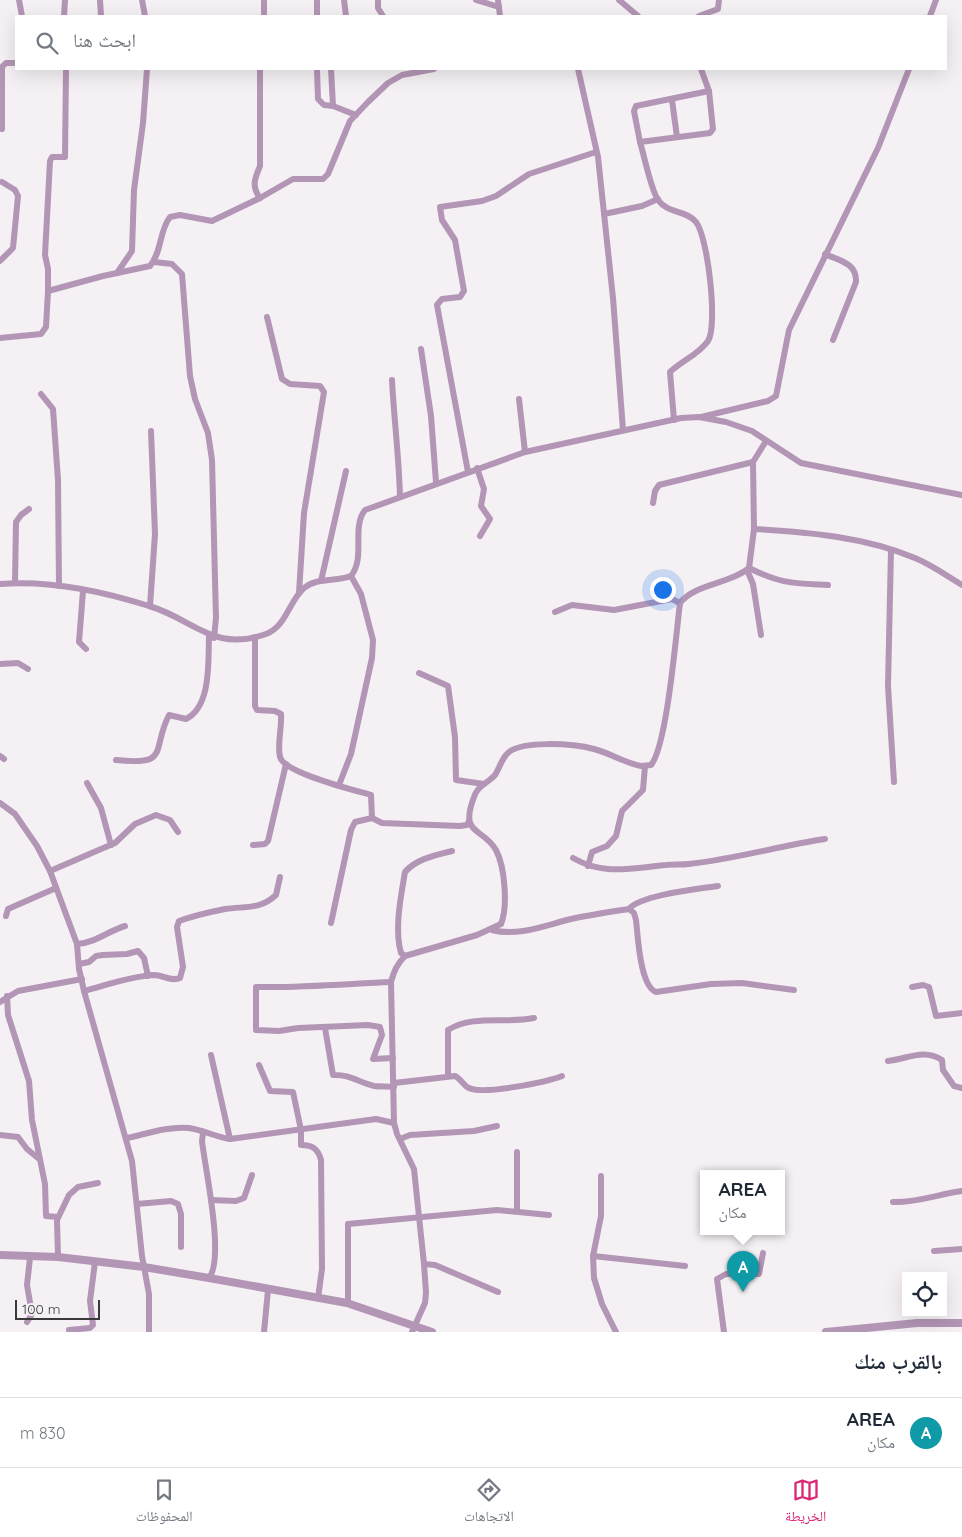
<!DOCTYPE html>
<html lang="ar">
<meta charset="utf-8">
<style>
body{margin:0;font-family:Quicksand,"Noto Naskh Arabic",sans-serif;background:#f6f6f7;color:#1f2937;direction:rtl}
.controls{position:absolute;right:15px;bottom:15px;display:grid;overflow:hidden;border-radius:0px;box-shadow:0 5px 20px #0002}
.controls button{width:45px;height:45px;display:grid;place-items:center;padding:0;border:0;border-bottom:1px solid #e0e1e3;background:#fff;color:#1f2937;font:25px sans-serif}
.scale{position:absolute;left:15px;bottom:12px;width:85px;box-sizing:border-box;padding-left:5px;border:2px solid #3b3a3b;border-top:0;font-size:14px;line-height:18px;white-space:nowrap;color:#3b3a3b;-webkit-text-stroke:4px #f4f0f4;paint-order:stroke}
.you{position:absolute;left:662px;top:589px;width:18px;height:18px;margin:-12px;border:4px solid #fff;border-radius:50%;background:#1a73e8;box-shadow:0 0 0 8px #1a73e833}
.badge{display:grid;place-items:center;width:32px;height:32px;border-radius:50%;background:#db2777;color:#fff;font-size:16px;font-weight:700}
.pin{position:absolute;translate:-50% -41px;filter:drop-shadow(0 1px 2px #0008)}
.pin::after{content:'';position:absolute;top:26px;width:18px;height:15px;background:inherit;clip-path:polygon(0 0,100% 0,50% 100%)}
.popup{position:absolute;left:700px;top:1170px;width:85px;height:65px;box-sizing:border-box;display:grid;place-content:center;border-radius:0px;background:#fff;filter:drop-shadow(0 1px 4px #0005);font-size:16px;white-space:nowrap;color:#747a83}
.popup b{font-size:19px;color:#1f2937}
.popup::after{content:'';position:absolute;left:50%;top:100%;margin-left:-10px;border:10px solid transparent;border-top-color:#fff}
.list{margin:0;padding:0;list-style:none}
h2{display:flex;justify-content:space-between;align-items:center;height:65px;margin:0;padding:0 20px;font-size:21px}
h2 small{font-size:16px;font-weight:400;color:#747a83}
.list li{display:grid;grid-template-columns:32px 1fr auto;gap:15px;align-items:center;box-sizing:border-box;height:70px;padding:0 20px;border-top:1px solid #e0e1e3}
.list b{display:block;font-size:19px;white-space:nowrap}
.list p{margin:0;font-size:16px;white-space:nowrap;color:#747a83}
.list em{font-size:16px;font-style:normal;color:#747a83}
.icon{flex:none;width:28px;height:28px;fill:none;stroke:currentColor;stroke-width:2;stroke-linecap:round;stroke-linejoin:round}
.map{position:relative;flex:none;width:962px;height:1332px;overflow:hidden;direction:ltr}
.search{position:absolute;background:#fff;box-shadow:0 5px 20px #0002;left:15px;right:15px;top:15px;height:55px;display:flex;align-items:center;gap:12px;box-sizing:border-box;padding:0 18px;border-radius:0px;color:#747a83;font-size:19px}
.sheet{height:135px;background:#fff}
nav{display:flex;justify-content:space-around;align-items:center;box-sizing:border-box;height:70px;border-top:1px solid #e0e1e3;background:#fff;font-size:14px;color:#747a83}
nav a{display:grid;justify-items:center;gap:2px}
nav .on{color:#db2777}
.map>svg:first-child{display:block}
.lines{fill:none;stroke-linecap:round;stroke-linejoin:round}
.minor{stroke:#b395b5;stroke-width:6}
.tertiary{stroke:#b395b5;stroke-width:8}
</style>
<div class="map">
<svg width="962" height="1332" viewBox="0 0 962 1332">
<rect width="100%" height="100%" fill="#f4f0f4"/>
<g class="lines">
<g class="minor">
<path d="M 19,0 L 22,16"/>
<path d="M 100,0 L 101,16"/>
<path d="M 142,0 L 145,16"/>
<path d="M 317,0 L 317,16"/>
<path d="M 344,0 L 346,16"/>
<path d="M 378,0 L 378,8 L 383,16"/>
<path d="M 476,0 L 499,7"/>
<path d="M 498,0 L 500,16"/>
<path d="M 619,0 L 638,16"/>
<path d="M 64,16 L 65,0"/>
<path d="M 264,16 L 264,0"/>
<path d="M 699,16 L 718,9 L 719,0"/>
<path d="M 930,16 L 936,0"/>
<path d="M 317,69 L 318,99 L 324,105 L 333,106"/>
<path d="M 331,69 L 333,106 L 356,115"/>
<path d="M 578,69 L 598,157 L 613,298 L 623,430"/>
<path d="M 672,100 L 677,137"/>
<path d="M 2,129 L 2,67 L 6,63 L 16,63"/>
<path d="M 640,142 L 634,111 L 636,106 L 709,91"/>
<path d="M 260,198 C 251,186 255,178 260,166 L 260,69"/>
<path d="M 604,214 L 642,206 L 658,199"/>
<path d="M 825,254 C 840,261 857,263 856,282 L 833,340"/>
<path d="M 0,261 L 13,248 L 18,196 L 15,190 L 2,182"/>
<path d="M 154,262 L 172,264 L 182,274 L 190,376 L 195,399 L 208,433 L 212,460 L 216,618 L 214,638"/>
<path d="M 117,273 L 132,251 L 134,190 L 143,123 L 147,69"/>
<path d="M 48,291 L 48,269 L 45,255 L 50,161 L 52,157 L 65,157 L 66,69"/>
<path d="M 267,317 L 282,379 L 290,384 L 320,386 L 324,392 L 304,513 L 299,593"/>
<path d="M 0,338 L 41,334 L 46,327 L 48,291 L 103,276 L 150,266 C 162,252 159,231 170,217 L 180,215 L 212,221 L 260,198 L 293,179 L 323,179 L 328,174 L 350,121 L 368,102 L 388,83 L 402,75 L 434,69"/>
<path d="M 421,349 L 431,416 L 436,482"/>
<path d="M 392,380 C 394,419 399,457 400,497"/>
<path d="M 41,394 L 53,409 L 58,480 L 59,586"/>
<path d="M 519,399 L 525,452"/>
<path d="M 701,417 L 768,401 L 776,396 L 789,330 L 878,148 L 909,69"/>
<path d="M 674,420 L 670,372 C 683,360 698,355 708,341 C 718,326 708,237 696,222 C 687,210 668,214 658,200 C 651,190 644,155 640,142 L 710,133 L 713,129 L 709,91 L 701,69"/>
<path d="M 477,468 L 484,489 L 481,506 L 490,519 L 480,536"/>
<path d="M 468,472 L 437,305 L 442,299 L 460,297 L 464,291 L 455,240 L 442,220 L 440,207 L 482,201 L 496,196 L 529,174 L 596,152"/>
<path d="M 653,503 L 655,491 L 659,485 L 753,462"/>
<path d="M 754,529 C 808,532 865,537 915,558 C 932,565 947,576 962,585"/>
<path d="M 891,550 L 888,686 L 894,782"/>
<path d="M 749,568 C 781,584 793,583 828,585"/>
<path d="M 747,570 L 753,584 L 761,635"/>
<path d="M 321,581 L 346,471"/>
<path d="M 15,583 L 16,522 L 21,515 L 29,509"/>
<path d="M 0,584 C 49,580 102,591 149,606 C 194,619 213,653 266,634 C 286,627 289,601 304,588 C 317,577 336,582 351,576 C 366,557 351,528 365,510 L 525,452 L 681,418 L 699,417 L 726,422 L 752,431 L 801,463 L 962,495"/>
<path d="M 83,591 L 79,642 L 86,649"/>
<path d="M 150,606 L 155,534 L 151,431"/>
<path d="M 555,612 L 572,605 L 614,610 L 672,599 L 680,603"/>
<path d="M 255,637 L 255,706 L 257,710 L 275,711 L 281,714 C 282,728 277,744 280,757 C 284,773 354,790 371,795 L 372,818 L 382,823 L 460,826 L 467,825 L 469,821"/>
<path d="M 0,664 L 18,663 L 28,669"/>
<path d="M 419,673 L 448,686 L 455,737 L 456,780 L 484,784"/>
<path d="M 0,756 L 4,759"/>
<path d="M 116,760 C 171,766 151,750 169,715 L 186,719 C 212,706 208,659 209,636"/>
<path d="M 87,783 L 101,808 L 111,845"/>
<path d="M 339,785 L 351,754 L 372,658 L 373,640 L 361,594 L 351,576"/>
<path d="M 0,803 L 15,814 L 37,846 L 50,871 L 77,944 L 79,969 L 84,991 L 132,1161 L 142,1256 L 149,1294 L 149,1332"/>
<path d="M 253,845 L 265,844 L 268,841 L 286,764"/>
<path d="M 573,858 C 604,876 632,868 666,865 C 674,864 681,865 689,864 C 735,859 779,846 825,839"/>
<path d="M 588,866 L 592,852 L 607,846 L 616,836 L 622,811 L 643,790 L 645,766"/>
<path d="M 50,871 L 115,843 L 135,824 L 156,815 L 170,820 L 178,832"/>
<path d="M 629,909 L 634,913 L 636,920 C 638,937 640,986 656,992 L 711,984 L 742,983 L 794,990"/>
<path d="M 6,916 L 8,909 L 56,888"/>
<path d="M 331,923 L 351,830 L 355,822 L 372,818"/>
<path d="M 492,930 C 518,937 546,925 571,919 C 590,915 610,912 629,909 C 640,895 698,889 718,886"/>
<path d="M 77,944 C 95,943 108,931 125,926"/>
<path d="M 405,956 L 401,953 C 394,929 401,896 405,872 C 416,859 436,855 452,851"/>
<path d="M 79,964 L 89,962 L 96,956 L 103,955 L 127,954 L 138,951 L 144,958 L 148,976"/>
<path d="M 391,982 C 346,984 301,988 256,987 L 256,1030 L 279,1031 L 298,1028 L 368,1025 L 380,1027 L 382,1035 L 373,1059 L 393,1058"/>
<path d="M 912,987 L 923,985 L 929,987 L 936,1016 L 962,1013"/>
<path d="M 84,991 C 107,985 131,976 154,975 C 163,975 171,982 180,978 L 183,967 L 177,927 L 179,921 C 193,916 210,912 225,909 C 245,906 260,910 276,895 L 280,877"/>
<path d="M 7,996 L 8,1015 L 29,1081 L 32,1120 L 45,1184 L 46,1216 L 58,1217"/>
<path d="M 0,1002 L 18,991 L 82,979"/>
<path d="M 325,1028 L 333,1075 C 348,1074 359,1082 374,1086 C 381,1087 388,1086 394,1087"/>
<path d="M 211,1055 L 230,1139"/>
<path d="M 888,1061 C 907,1059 924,1048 942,1060 L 943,1070 L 954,1086 L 962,1088"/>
<path d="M 259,1065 L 270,1091 L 293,1092 L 301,1130 L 301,1145 C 313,1145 318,1149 321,1160 L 322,1269 L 318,1298"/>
<path d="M 448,1076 L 448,1030 C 473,1014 506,1024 534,1018"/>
<path d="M 394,1083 L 455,1076 C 461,1079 464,1086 469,1088 C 483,1095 547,1082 562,1076"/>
<path d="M 203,1133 L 202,1141 C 205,1168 225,1258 209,1278"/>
<path d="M 0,1135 L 18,1137 L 27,1149 L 38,1158"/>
<path d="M 127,1138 C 146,1134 168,1126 189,1128 C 203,1130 216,1137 230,1139 L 376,1119 L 394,1123"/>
<path d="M 400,1139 L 410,1135 L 474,1131 L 497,1126"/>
<path d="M 601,1176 L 601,1216 L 593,1256 L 594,1278 L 602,1304 L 616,1332"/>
<path d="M 211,1200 L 236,1201 L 244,1198 L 252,1175"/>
<path d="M 893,1202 C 916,1203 939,1194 962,1191"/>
<path d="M 137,1204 L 171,1201 L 178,1204 L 181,1214 L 181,1247"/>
<path d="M 517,1211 L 517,1152"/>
<path d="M 934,1251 L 962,1249"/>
<path d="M 593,1256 L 685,1266"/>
<path d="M 58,1257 L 57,1220 L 69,1195 L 78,1187 L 98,1183"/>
<path d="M 424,1264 L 435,1265 L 498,1292"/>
<path d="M 348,1303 L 348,1224 L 497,1210 L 549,1215"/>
<path d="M 27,1322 L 32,1314 L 27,1285 L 30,1258"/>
<path d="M 69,1330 L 90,1328 L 93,1325 L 90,1301 L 95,1262"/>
<path d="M 264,1332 L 268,1290"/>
<path d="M 412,1332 L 425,1303 L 426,1293 L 424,1264 L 414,1169 L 397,1134 L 394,1123 L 391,982 C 394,971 397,964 405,956 L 477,935 L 501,924 C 508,907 505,867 496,850 C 483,827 459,836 474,797 C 477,786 488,783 495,775 C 499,769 501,761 506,755 C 518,739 575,744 594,749 C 610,753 625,763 641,766 L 651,765 C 667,746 676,634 680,603 C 694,584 730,584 749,568 L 754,529 L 753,462 L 766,441"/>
<path d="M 724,1332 L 717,1279 L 726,1274 L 759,1274 L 763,1253"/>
</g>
<g class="tertiary">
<path d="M 0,1255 L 58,1257 L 144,1267 L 209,1278 L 347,1303 L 432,1332"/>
<path d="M 826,1332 L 917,1323 L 962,1323"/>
</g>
</g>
</svg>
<div class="controls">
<button><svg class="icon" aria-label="locate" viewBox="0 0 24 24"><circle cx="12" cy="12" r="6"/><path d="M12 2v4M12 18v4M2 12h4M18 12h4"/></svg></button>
</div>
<div class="scale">100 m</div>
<div class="you"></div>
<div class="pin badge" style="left:743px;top:1292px;background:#0f9aa8">A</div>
<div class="popup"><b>AREA</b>مكان</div>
<div class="search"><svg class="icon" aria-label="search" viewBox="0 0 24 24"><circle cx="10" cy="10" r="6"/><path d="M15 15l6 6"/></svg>ابحث هنا</div>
</div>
<section class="sheet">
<h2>بالقرب منك<small></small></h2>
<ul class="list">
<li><span class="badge" style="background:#0f9aa8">A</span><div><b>AREA</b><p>مكان</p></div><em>830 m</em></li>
</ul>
</section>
<nav>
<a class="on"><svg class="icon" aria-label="map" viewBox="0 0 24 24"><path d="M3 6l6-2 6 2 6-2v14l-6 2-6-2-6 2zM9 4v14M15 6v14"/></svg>الخريطة</a>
<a><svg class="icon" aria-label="directions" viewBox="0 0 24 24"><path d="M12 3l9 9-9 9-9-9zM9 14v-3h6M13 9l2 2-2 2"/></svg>الاتجاهات</a>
<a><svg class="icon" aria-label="saved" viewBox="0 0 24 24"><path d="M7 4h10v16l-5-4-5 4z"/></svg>المحفوظات</a>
</nav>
